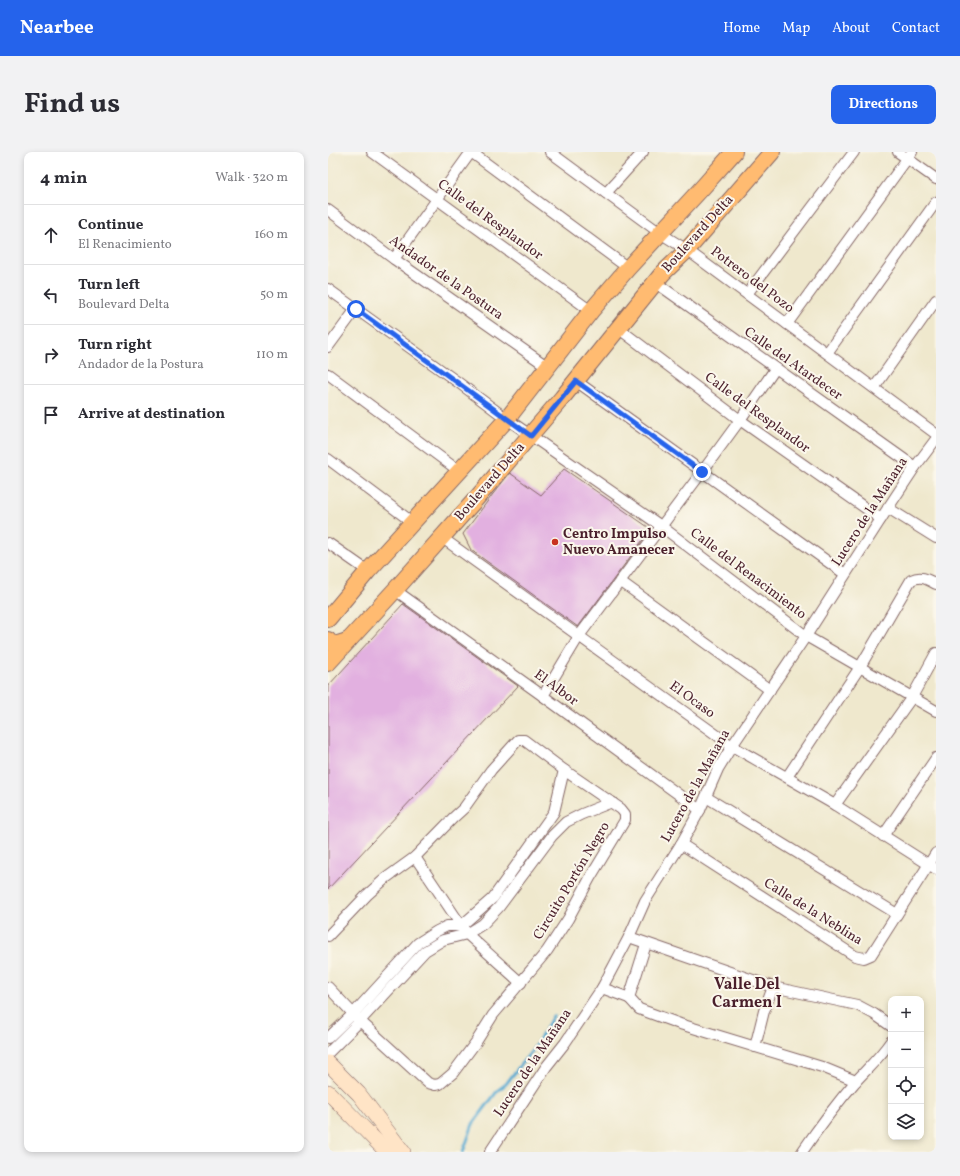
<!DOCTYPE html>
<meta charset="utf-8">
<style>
body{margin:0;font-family:Vollkorn,serif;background:#f2f2f3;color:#2b2b33}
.controls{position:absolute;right:12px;bottom:12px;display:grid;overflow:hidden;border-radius:8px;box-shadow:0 2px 6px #0003}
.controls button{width:36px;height:36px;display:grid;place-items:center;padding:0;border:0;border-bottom:1px solid #e1e1e2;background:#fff;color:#2b2b33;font:20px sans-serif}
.stop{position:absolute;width:12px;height:12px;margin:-9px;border:3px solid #2563eb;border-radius:50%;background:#fff}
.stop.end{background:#2563eb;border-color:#fff;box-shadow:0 1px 4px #0008}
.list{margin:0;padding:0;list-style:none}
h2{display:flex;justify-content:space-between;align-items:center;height:52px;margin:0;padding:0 16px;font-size:17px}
h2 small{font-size:13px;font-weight:400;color:#7c7c81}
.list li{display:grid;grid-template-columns:26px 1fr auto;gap:12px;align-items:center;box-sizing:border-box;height:60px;padding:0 16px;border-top:1px solid #e1e1e2}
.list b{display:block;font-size:15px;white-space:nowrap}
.list p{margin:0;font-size:13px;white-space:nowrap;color:#7c7c81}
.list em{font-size:13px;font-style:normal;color:#7c7c81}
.icon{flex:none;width:22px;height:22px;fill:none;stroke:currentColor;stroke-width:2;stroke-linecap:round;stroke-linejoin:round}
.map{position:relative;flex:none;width:608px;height:1000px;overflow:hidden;border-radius:8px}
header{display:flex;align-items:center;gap:24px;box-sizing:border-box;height:56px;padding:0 20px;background:#2563eb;color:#fff}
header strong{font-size:19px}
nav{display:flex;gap:22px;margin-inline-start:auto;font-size:14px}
.intro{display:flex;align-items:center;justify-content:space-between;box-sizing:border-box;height:96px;padding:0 24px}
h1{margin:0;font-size:28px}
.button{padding:10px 18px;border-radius:8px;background:#2563eb;color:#fff;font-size:14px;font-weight:700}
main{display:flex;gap:24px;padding:0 24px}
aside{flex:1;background:#fff;border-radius:8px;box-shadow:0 2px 6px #0003}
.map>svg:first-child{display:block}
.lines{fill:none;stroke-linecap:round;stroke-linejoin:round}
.stream{stroke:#57aad2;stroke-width:3}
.building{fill:#e2b0e0}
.street-casing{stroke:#846564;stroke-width:12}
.secondary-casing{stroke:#846564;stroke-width:16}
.primary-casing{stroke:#846564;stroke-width:18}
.street{stroke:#fff;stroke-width:10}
.secondary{stroke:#ffe4c6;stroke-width:15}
.primary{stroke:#ffbb71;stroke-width:16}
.route{stroke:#2563eb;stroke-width:5}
.poi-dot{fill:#c8321e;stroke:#fbf7ec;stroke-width:1.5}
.labels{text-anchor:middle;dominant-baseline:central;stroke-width:4;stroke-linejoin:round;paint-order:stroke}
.street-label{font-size:14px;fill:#4a1f2b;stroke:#fbf7ec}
.poi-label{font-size:14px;font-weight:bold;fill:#4a1f2b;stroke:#fbf7ec;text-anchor:start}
.quarter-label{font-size:16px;font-weight:bold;fill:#4a1f2b;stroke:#fbf7ec}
</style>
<header>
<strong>Nearbee</strong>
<nav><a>Home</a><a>Map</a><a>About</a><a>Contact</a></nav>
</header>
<div class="intro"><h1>Find us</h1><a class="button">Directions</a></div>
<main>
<aside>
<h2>4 min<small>Walk · 320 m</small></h2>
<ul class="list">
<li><svg class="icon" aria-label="ahead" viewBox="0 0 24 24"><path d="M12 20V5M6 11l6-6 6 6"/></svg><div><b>Continue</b><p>El Renacimiento</p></div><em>160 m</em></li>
<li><svg class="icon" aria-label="left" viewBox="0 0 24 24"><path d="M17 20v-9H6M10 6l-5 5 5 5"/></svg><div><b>Turn left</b><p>Boulevard Delta</p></div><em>50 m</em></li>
<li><svg class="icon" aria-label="right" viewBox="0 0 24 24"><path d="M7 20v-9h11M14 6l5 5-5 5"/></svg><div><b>Turn right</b><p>Andador de la Postura</p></div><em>110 m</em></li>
<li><svg class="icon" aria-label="arrive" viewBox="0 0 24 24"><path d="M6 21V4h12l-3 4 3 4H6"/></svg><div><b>Arrive at destination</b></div></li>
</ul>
</aside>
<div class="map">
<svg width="608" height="1000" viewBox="0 0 608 1000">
<rect width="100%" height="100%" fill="#fbf7ec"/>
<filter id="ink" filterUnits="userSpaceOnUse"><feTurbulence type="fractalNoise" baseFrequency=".025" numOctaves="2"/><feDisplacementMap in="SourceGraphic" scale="8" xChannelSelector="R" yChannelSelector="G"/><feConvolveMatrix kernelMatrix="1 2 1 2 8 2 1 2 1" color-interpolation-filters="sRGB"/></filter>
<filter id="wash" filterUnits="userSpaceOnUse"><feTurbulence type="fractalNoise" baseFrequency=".012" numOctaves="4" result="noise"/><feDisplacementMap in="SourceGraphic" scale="16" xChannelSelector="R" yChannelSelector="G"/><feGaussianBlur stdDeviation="0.9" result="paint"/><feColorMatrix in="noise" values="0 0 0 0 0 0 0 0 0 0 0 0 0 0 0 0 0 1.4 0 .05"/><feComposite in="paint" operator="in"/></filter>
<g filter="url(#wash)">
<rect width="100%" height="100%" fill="#efe8cd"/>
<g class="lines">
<path class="stream" d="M 135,1000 L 145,972 L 170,938 L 178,932 L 194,911 L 204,899 L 213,885 L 225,864"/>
</g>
<g id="blocks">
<g class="building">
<path d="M 236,317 L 323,377 L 250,475 L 143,398 L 135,382 L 165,342 L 182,321 L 213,343 Z"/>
<path d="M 75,452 L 190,534 L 0,737 L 0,534 Z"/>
</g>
</g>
</g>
<g filter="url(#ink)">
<use href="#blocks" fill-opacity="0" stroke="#846564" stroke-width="1"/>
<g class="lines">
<defs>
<g id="street">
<path d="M 44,0 L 263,159"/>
<path d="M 143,0 L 300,116"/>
<path d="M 222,0 L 332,81 L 359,98 L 608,282"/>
<path d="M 570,0 L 608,27"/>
<path d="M 278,41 L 315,0"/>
<path d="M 0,58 L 66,107 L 220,215"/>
<path d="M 66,107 L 143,0"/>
<path d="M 327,130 L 587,315"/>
<path d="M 0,137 L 131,231 L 179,267 L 333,374 L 478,484 L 608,559"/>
<path d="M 419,142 L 526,0"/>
<path d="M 459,172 L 584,0"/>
<path d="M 290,176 L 412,268 L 553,367"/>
<path d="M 0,195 L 28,157"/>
<path d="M 499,201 L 608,50"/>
<path d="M 0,222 L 131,319"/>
<path d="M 248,229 L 517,422"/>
<path d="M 546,236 L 608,148"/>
<path d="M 0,307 L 84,370"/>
<path d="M 560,356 L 608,386"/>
<path d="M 113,385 L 404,594 L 507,653 L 608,717"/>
<path d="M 0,391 L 40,419"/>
<path d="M 292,429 L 442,538"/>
<path d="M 67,438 L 215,544 L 372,658"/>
<path d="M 215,544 L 251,484 L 374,320 L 412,268 L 447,217"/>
<path d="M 459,625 L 532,515 L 583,428 C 593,423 599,427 608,432"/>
<path d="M 378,645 L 569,762"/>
<path d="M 507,653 L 584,545 L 608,501"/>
<path d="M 555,684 L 608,606"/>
<path d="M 353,692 L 527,804 L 536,806 L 543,803 L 608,701"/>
<path d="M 87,705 L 139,782 L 193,831"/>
<path d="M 0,784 L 39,743 L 58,726 L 87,705 L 125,666 L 136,656 L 163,618 L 190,588 L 196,588 L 236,618 L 293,657 L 297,662 L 297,668 L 262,726 L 240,767 L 219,799 L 165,863 L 148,890 L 125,921 L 112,932 L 107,933 L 100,931 L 32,869 L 0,835"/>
<path d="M 301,785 L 445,835 L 529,853 L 546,862 L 563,874"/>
<path d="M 318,792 L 301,846 L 311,857 L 352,872 L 494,915 L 528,929"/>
<path d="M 274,836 L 301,846"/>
<path d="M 0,886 L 25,862 L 90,791 L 109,779 L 119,774 L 133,774 L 165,746 L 226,660 L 236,618"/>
<path d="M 427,895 L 436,859 L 445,835"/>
<path d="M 0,901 L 32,869 L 97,799 L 115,788 L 139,782 L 155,772 L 171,755 L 224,684 L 238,670 L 254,662 L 284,650"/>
<path d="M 162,1000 L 218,915 L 237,891 L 274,836 L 301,785 L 317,749 L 353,692 L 372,658 L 390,617 L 404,594 L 478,484 L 560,356 L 587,315 L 608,287"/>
<path d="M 474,1000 C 491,975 509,951 528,929 C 540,916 553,904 563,889"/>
</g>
<g id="secondary">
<path d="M 0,911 L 31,942 L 75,1000"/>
<path d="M 0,940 L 59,1000"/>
</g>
<g id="primary">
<path d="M 0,467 L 40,419 L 179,267 L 263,159 L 300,116 L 374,36 L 406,0"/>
<path d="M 0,488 L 1,490 C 9,494 14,491 21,488"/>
<path d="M 0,511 L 67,438 L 147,348 L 234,246 L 334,122 L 359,98 L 444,0"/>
</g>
</defs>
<use href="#street" class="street-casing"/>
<use href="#secondary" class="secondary-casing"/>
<use href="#primary" class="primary-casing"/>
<use href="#street" class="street"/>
<use href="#secondary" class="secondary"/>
<use href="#primary" class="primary"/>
</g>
</g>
<g class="lines" filter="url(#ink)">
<path class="route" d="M 28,157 L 203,284 L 248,229 L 374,320"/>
</g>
<circle class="poi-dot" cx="227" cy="390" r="4"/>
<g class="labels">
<g class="street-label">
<text transform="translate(162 68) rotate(36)">Calle del Resplandor</text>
<text transform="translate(370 82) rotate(-48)">Boulevard Delta</text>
<text transform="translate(118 126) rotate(35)">Andador de la Postura</text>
<text transform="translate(424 128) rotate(37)">Potrero del Pozo</text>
<text transform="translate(465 212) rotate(35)">Calle del Atardecer</text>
<text transform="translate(429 261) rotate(36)">Calle del Resplandor</text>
<text transform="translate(162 330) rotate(-49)">Boulevard Delta</text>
<text transform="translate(542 360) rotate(-57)">Lucero de la Mañana</text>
<text transform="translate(420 422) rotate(37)">Calle del Renacimiento</text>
<text transform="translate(228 536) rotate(36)">El Albor</text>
<text transform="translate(364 548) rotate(36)">El Ocaso</text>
<text transform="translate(368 634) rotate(-61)">Lucero de la Mañana</text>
<text transform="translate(244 729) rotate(-59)">Circuito Portón Negro</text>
<text transform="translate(485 760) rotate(32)">Calle de la Neblina</text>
<text transform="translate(205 911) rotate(-56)">Lucero de la Mañana</text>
</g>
<g class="poi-label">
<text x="235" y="382">Centro Impulso<tspan x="235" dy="16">Nuevo Amanecer</tspan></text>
</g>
<g class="quarter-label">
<text x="419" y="833">Valle Del<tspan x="419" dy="18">Carmen I</tspan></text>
</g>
</g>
</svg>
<div class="controls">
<button>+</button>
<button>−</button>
<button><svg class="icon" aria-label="locate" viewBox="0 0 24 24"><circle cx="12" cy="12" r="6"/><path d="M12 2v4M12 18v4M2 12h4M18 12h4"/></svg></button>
<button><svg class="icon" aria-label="layers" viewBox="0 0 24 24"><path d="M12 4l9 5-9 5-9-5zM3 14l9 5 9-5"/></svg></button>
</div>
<div class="stop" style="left:28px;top:157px"></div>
<div class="stop end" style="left:374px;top:320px"></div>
</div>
</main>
